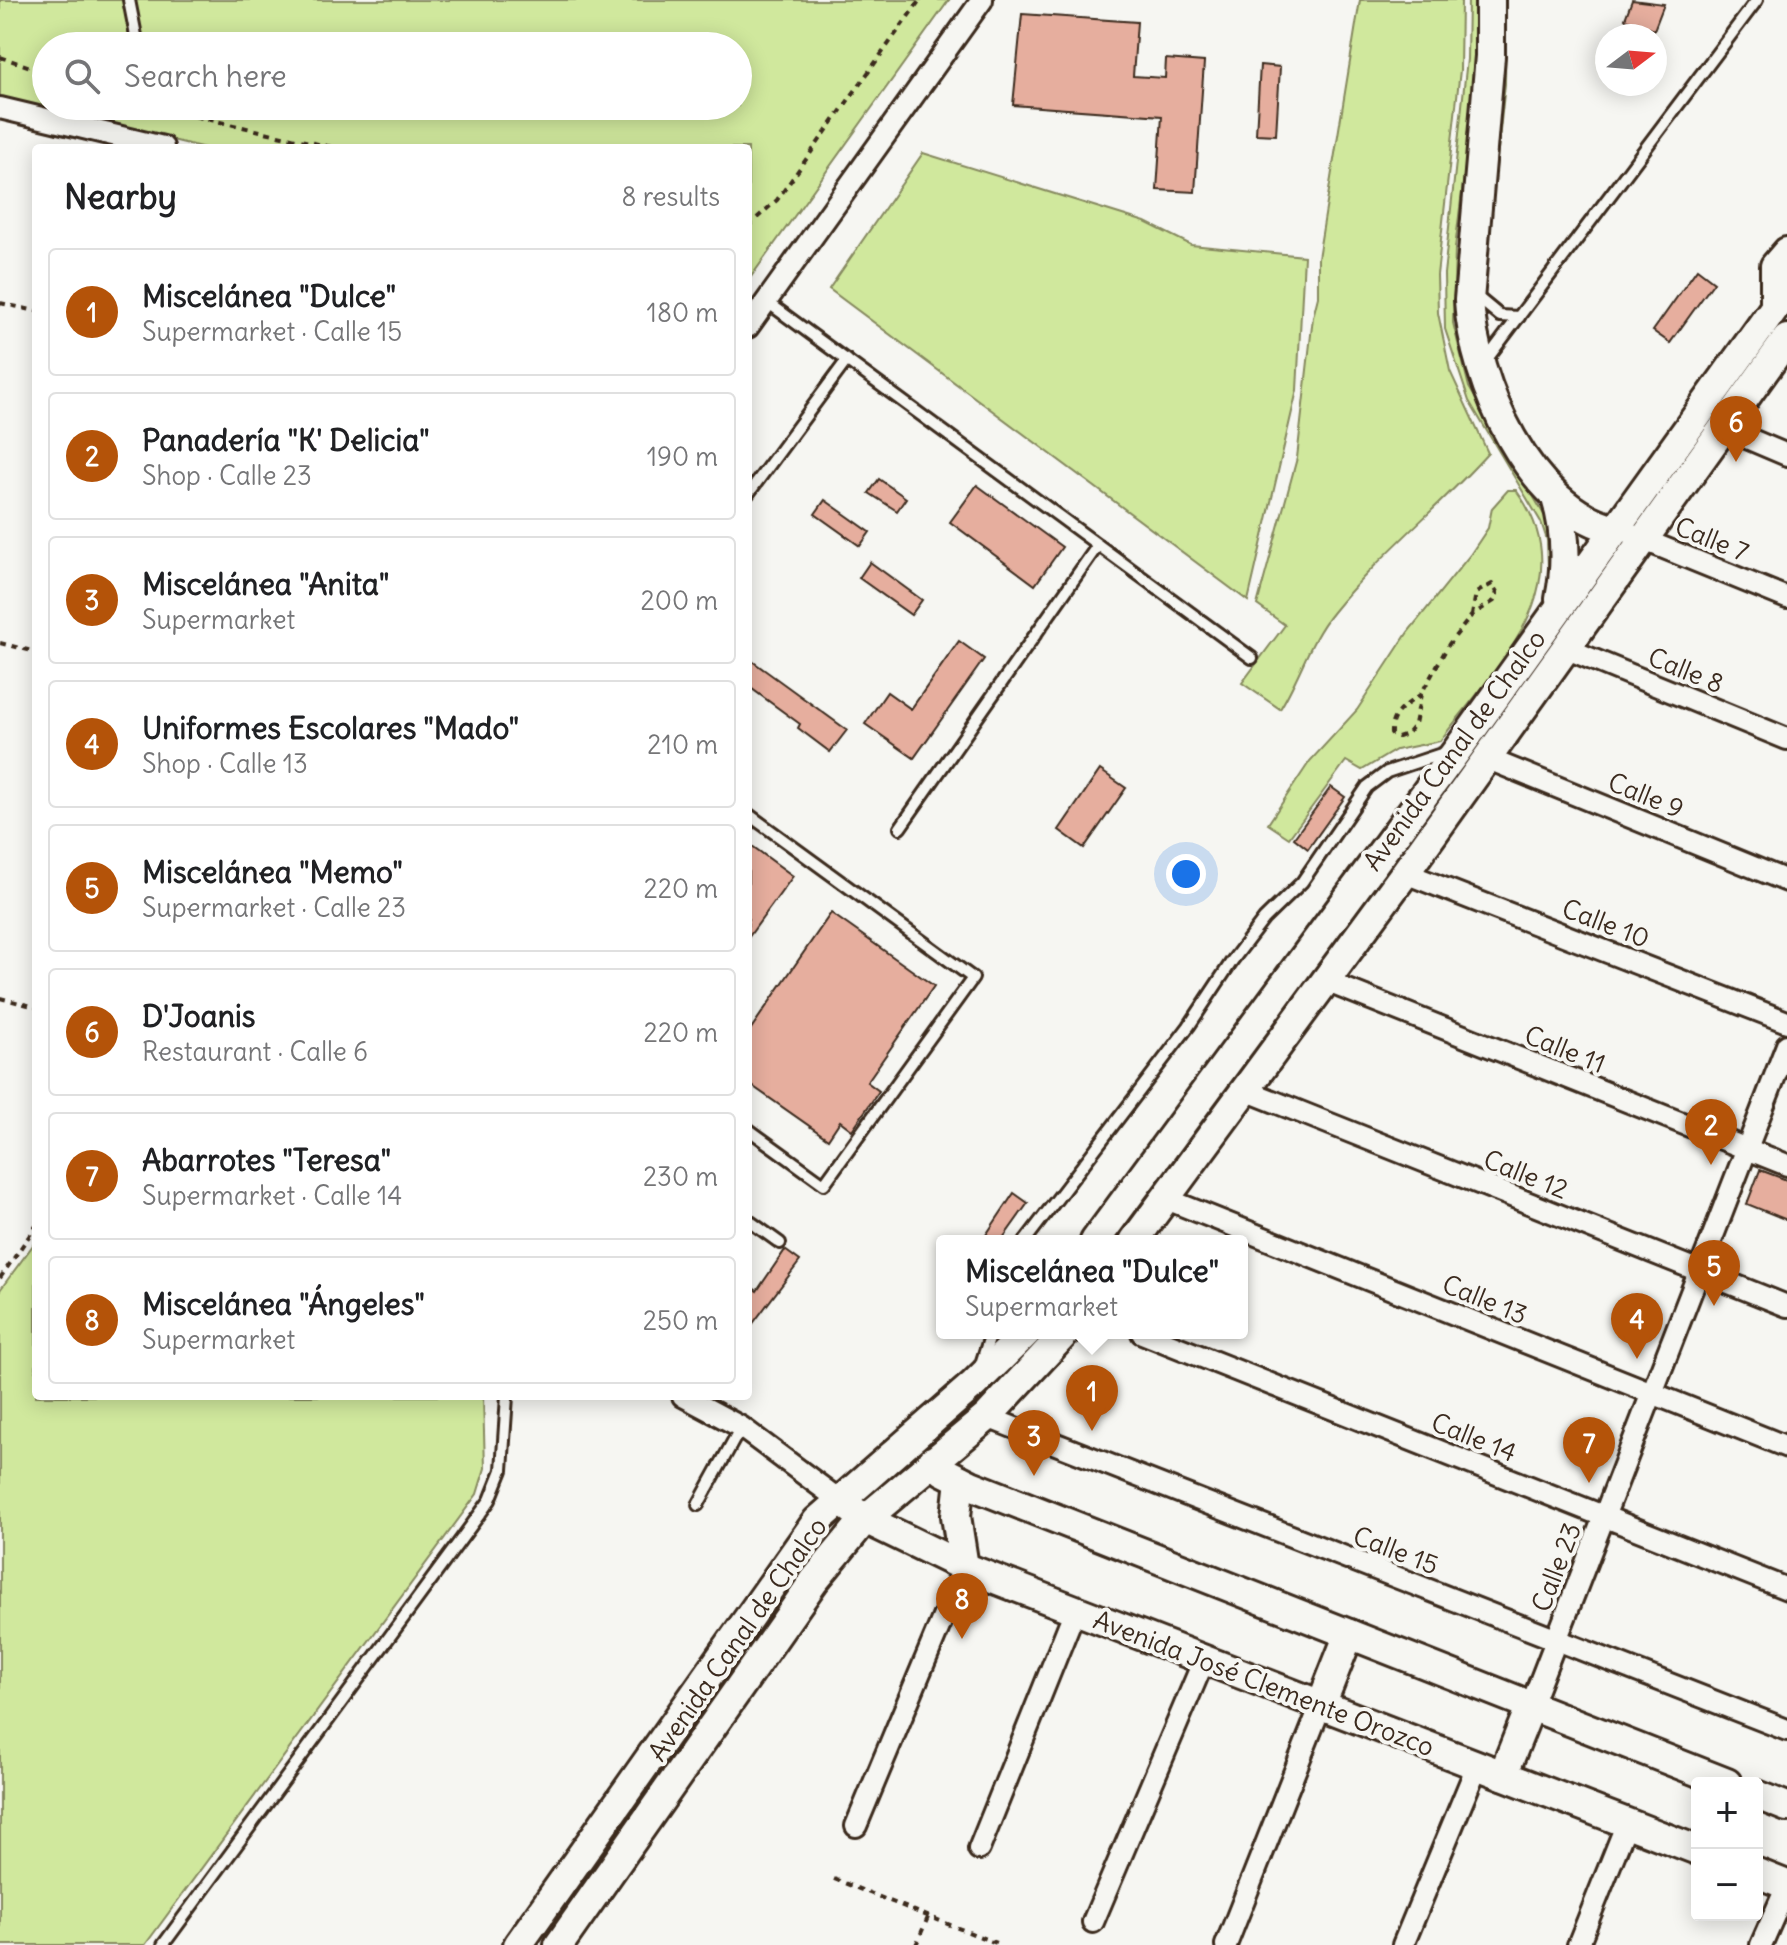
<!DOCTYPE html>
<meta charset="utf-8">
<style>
body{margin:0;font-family:Delius,sans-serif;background:#f6f6f6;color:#202124}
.controls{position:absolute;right:24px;bottom:24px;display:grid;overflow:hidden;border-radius:8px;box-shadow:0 4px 20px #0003}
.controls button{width:72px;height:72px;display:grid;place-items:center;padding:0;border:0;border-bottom:2px solid #e0e0e0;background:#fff;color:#202124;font:40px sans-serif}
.compass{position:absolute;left:1595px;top:24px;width:72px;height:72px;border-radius:50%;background:#fff;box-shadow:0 4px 20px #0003;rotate:74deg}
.you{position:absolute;left:1186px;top:874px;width:28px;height:28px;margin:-20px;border:6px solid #fff;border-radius:50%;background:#1a73e8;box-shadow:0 0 0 12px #1a73e833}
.badge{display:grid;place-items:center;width:52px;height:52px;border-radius:50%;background:#b45309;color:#fff;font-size:26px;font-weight:700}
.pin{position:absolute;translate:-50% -66px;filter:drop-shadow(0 2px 4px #0008)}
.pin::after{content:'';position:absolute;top:42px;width:28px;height:24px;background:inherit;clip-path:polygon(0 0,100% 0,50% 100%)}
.popup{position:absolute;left:936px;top:1235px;width:312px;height:104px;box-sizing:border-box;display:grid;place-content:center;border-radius:8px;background:#fff;filter:drop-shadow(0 2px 6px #0005);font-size:26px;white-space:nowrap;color:#757577}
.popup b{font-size:30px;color:#202124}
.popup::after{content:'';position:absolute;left:50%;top:100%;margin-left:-16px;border:16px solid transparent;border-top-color:#fff}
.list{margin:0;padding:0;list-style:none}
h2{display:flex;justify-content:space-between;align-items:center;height:104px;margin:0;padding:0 32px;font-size:34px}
h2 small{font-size:26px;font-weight:400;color:#757577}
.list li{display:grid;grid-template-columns:52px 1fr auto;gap:24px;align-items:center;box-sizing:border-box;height:128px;margin:0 16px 16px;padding:0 16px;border:2px solid #e0e0e0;border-radius:8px}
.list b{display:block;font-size:30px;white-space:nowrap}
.list p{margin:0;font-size:26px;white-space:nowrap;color:#757577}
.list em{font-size:26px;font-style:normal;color:#757577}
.icon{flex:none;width:44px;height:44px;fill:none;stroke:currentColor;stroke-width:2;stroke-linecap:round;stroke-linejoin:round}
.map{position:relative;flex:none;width:1787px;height:1945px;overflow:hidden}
.search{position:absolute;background:#fff;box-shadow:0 4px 20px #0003;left:32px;top:32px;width:720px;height:88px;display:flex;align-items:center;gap:20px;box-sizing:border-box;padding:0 28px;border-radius:44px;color:#757577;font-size:30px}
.panel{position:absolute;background:#fff;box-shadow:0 4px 20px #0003;left:32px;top:144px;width:720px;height:1256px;border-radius:8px}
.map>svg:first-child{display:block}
.green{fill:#d0e89d;stroke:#86895e;stroke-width:2;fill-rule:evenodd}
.building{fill:#e6ae9e;stroke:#3b2a1e;stroke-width:2}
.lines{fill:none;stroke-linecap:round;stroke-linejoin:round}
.lane-casing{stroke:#3b2a1e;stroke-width:16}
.street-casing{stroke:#3b2a1e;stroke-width:26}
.secondary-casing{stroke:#3b2a1e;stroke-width:34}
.path{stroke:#3b2a1e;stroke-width:4;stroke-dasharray:6 6;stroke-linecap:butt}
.lane{stroke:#f6f6f2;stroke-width:10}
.street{stroke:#f6f6f2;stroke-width:20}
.secondary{stroke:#f6f6f2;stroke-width:28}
.labels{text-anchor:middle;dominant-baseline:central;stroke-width:8;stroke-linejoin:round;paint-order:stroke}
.street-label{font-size:26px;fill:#3b2a1e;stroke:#f6f6f2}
</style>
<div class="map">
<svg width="1787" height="1945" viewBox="0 0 1787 1945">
<rect width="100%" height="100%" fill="#f6f6f2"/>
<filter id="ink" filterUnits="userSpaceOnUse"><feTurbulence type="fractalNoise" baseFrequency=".0125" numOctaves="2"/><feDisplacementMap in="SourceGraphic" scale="16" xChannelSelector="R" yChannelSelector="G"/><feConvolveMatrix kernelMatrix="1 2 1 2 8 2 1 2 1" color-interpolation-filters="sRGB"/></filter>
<g filter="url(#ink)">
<g class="green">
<path d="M 0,0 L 949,0 L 748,281 L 748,148 L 205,148 L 0,98 ZM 46,46 L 738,46 L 738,106 L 46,106 Z"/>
<path d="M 1360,0 L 1461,0 L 1460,70 L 1437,275 L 1438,313 L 1450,371 L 1488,453 C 1439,508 1380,554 1333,612 C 1309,641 1300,677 1280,709 L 1242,683 L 1285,625 L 1257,605 L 1297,458 L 1313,317 L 1318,297 L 1318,258 Z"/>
<path d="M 1468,0 L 1476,0 L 1473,103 L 1455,248 L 1453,323 L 1469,387 L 1546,518 L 1552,535 L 1548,567 L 1547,540 L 1541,522 L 1469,401 L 1445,329 L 1444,274 L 1467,59 Z"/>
<path d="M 1498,0 L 1506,0 L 1505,84 L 1485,271 L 1484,313 L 1474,296 Z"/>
<path d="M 923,153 L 1145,222 L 1191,245 L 1304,256 L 1297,390 L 1248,601 L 829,289 Z"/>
<path d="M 1508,490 L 1516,490 C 1586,585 1496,667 1440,741 L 1396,750 L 1362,770 L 1346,761 L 1289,838 L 1268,824 L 1310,761 L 1357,710 L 1408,632 L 1470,555 L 1488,528 L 1492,508 Z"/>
<path d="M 36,1241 L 36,1396 L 483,1396 L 485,1468 L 477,1494 L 145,1945 L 0,1945 L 0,1290 Z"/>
</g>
<g class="building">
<path d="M 1632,0 L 1664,4 L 1654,30 L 1625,19 Z"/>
<path d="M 1022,14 L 1137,22 L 1133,76 L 1165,78 L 1166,59 L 1204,62 L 1195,192 L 1157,190 L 1162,116 L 1013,105 Z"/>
<path d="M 1260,65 L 1280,67 L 1276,135 L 1256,134 Z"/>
<path d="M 1697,269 L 1714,282 L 1670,343 L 1653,331 Z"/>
<path d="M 879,479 L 906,498 L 897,511 L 869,493 Z"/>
<path d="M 977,485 L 1062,547 L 1035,585 L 950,522 Z"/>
<path d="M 825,500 L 870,532 L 860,546 L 815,514 Z"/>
<path d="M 870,562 L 922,600 L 911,615 L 859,578 Z"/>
<path d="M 959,641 L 984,659 L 914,758 L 865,724 L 887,692 L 911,709 Z"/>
<path d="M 748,658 L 847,730 L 830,752 L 798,728 L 800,724 L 748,686 Z"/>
<path d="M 1100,770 L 1126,788 L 1084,848 L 1059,830 Z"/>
<path d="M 1331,787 L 1345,797 L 1308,849 L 1294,838 Z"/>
<path d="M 748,843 L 793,876 L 748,938 Z"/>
<path d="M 831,913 L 934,986 L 867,1082 L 879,1091 L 852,1130 L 840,1121 L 828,1139 L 748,1083 L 748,1033 Z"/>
<path d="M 1760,1170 L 1787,1180 L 1787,1220 L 1747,1204 Z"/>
<path d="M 1014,1193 L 1028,1203 L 1001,1241 L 982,1241 Z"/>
<path d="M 785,1250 L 800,1261 L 748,1330 L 748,1284 L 757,1291 Z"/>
</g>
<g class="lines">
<defs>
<g id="lane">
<path d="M 129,0 L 138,46"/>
<path d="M 1477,297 L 1500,316 L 1519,317"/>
<path d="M 766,301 L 1252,658"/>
<path d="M 1484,363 L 1757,0"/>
<path d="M 748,494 L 847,360"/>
<path d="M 748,814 L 973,978 L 824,1184 L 748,1129"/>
<path d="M 900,828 L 1098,545"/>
<path d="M 748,1220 L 780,1243"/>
<path d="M 1025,1241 L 1189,1026 L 1232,961 L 1264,919 L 1302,882 L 1367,787 L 1387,772 L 1447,752"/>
<path d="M 980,1367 L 991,1333"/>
<path d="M 698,1505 L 741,1427"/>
<path d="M 163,1945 L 490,1500 L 502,1470 L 507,1396"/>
</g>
<g id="street">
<path d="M 0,108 L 163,147"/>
<path d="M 748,327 L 982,0"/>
<path d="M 1721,427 L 1787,455"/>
<path d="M 1632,535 L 1787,598"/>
<path d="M 1565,648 L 1787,739"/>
<path d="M 1486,758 L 1787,881"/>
<path d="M 1405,873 L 1787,1022"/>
<path d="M 1323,980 L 1787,1165"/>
<path d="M 1245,1090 L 1787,1306"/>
<path d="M 1164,1198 L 1787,1447"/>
<path d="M 1142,1333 L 1787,1589"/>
<path d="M 683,1396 L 741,1427 L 839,1500"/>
<path d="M 987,1417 L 1787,1730"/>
<path d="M 1531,1705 L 1787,1045"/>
<path d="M 856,1826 L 964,1567"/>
<path d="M 979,1849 L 1075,1610"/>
<path d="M 1093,1922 L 1204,1660"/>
<path d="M 1226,1945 L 1321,1705"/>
<path d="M 1403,1945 L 1477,1766"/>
<path d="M 1578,1945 L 1627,1823"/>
<path d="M 1761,1945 L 1787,1886"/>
</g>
<g id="secondary">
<path d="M 1490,0 L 1490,56 L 1469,300 C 1473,380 1529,512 1617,529"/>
<path d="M 1556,498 C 1566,531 1567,565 1560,599"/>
<path d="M 1095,1241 L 1458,749 L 1775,307 L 1775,266 L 1787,252"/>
<path d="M 1134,1241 L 1405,873 L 1787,339"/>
<path d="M 932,1461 L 943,1471 L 971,1485 L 1727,1783"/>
<path d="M 960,1480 L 956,1516 L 964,1567"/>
<path d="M 839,1500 L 865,1519 L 964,1567 L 1697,1850"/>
<path d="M 1321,1705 L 1349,1634"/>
<path d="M 1503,1775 L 1531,1705"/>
<path d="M 1757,1795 L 1787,1807"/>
<path d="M 1757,1873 L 1787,1885"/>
<path d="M 518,1945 L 817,1521 L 974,1384 L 1026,1333"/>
<path d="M 559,1945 L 814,1581 L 865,1519 L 987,1417 L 1065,1333"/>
</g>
</defs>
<use href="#lane" class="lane-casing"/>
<use href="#street" class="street-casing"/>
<use href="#secondary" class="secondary-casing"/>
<g class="path">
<path d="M 0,57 L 46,72"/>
<path d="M 149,106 L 336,148"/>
<path d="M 748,226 L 777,200 L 920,0"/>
<path d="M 0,303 L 36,311"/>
<path d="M 0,643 L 36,652"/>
<path d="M 1421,694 C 1406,706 1390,712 1391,734 L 1398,737 L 1407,734 L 1415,724 L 1421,694 L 1449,644 L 1472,615 L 1494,601 L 1497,592 L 1492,584 L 1476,593 L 1472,615"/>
<path d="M 0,998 L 36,1007"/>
<path d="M 0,1278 L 36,1226"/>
<path d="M 834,1879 L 1001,1945"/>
<path d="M 916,1945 L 929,1915"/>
</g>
<use href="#lane" class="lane"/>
<use href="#street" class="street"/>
<use href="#secondary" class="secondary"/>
</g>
</g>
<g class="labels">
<g class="street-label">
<text transform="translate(1712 539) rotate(22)">Calle 7</text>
<text transform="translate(1686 670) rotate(22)">Calle 8</text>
<text transform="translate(1454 750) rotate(-54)">Avenida Canal de Chalco</text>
<text transform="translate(1646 795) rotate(22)">Calle 9</text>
<text transform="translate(1606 923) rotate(21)">Calle 10</text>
<text transform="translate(1565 1049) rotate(22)">Calle 11</text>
<text transform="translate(1526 1174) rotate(22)">Calle 12</text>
<text transform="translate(1485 1299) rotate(22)">Calle 13</text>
<text transform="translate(1474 1437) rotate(22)">Calle 14</text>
<text transform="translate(1396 1550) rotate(21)">Calle 15</text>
<text transform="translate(1556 1567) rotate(-69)">Calle 23</text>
<text transform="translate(737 1639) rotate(-55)">Avenida Canal de Chalco</text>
<text transform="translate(1264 1683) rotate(21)">Avenida José Clemente Orozco</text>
</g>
</g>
</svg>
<div class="controls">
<button>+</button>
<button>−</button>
</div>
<svg class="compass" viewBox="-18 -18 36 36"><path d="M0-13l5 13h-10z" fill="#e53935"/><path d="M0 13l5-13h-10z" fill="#757577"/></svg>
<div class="you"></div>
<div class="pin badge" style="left:1092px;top:1431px">1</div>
<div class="popup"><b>Miscelánea &quot;Dulce&quot;</b>Supermarket</div>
<div class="pin badge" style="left:1711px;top:1165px">2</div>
<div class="pin badge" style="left:1034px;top:1476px">3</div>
<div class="pin badge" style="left:1637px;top:1359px">4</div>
<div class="pin badge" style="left:1714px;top:1306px">5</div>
<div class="pin badge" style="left:1736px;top:462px">6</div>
<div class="pin badge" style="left:1589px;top:1483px">7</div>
<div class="pin badge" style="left:962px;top:1639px">8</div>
<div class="search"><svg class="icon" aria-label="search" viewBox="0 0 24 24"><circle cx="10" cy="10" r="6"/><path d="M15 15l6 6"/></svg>Search here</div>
<section class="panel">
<h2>Nearby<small>8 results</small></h2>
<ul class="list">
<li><span class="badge">1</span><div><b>Miscelánea &quot;Dulce&quot;</b><p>Supermarket · Calle 15</p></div><em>180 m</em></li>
<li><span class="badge">2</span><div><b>Panadería &quot;K' Delicia&quot;</b><p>Shop · Calle 23</p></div><em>190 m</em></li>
<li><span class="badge">3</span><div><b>Miscelánea &quot;Anita&quot;</b><p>Supermarket</p></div><em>200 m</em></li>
<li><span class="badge">4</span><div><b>Uniformes Escolares &quot;Mado&quot;</b><p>Shop · Calle 13</p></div><em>210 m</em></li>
<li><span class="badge">5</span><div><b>Miscelánea &quot;Memo&quot;</b><p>Supermarket · Calle 23</p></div><em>220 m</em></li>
<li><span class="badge">6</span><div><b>D'Joanis</b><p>Restaurant · Calle 6</p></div><em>220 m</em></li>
<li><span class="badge">7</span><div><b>Abarrotes &quot;Teresa&quot;</b><p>Supermarket · Calle 14</p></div><em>230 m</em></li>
<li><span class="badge">8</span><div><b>Miscelánea &quot;Ángeles&quot;</b><p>Supermarket</p></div><em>250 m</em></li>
</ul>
</section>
</div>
